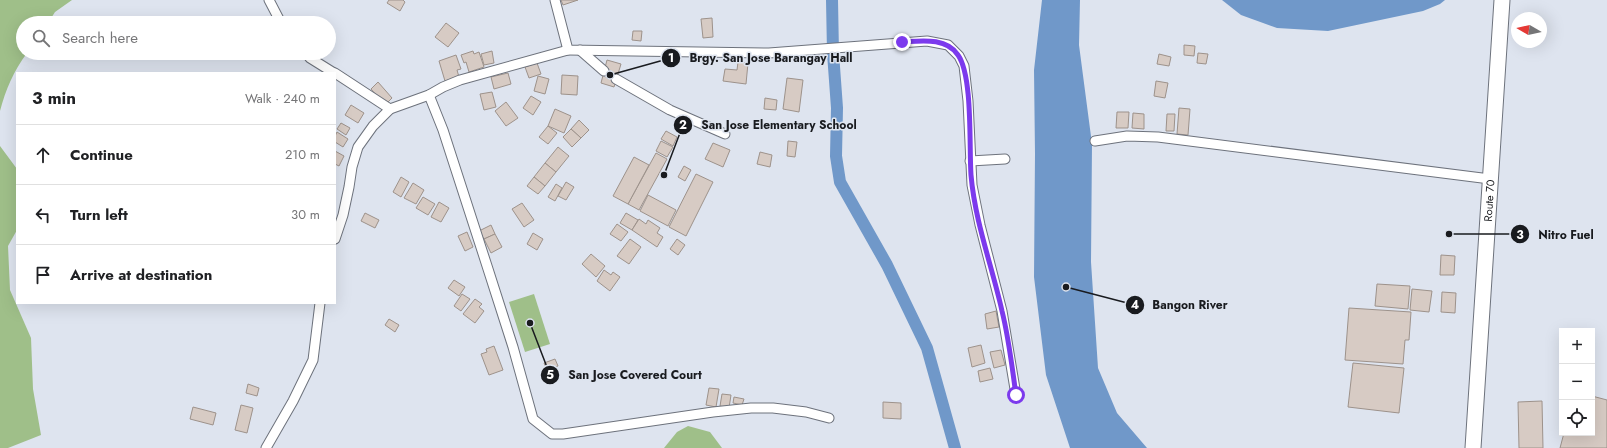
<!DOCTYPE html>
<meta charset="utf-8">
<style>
body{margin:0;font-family:Jost,sans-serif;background:#f2f2f2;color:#202124}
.controls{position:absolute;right:12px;bottom:12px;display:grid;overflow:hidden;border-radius:0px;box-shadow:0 4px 16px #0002}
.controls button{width:36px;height:36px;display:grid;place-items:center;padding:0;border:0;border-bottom:1px solid #e0e0e0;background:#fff;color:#202124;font:20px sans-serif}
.compass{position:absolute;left:1511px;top:12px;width:36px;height:36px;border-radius:50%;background:#fff;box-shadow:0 4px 16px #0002;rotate:279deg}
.stop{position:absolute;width:12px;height:12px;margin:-9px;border:3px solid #7c3aed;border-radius:50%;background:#fff}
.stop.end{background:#7c3aed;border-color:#fff;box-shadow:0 1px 4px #0008}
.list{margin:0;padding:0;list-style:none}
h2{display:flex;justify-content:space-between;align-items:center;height:52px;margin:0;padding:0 16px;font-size:17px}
h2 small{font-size:13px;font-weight:400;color:#757577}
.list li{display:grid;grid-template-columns:26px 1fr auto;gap:12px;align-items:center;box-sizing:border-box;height:60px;padding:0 16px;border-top:1px solid #e0e0e0}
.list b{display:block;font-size:15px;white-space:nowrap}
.list em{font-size:13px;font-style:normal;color:#757577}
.icon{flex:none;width:22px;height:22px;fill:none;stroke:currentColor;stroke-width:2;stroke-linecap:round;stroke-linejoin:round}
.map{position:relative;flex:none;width:1607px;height:448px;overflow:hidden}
.search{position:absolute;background:#fff;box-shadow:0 4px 16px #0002;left:16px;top:16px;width:320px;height:44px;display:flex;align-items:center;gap:10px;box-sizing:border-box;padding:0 14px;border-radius:22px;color:#757577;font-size:15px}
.panel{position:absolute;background:#fff;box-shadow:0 4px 16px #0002;left:16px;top:72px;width:320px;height:232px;border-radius:0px}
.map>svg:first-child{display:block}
.green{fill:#9fbf89}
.water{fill:#7098c9}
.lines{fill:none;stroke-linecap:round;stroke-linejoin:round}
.canal{stroke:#7098c9;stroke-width:12}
.building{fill:#d7cbc4;stroke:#9d928b}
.minor-tunnel{stroke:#b7bcc5;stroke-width:9;stroke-dasharray:9 4.5;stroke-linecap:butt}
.minor-casing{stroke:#6d727c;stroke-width:11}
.trunk-casing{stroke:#6d727c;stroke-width:17}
.minor{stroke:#fff;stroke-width:9}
.trunk{stroke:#fff;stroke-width:15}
.route{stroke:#7c3aed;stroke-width:5}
.labels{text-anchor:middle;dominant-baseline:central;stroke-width:3;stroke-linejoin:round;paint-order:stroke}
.street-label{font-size:11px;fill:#191b1f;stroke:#dee4ef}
.leader{fill:none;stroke:#191b1f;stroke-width:1.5}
.callout-dot{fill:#191b1f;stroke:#dee4ef;stroke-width:1.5}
.mark-label{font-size:12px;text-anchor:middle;font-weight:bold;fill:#fff}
.callout-label{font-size:12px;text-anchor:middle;font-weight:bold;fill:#191b1f;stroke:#dee4ef;stroke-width:3;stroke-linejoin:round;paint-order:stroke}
</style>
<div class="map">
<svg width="1607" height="448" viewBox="0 0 1607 448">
<rect width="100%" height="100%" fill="#dee4ef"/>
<g class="green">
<path d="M 0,0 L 72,0 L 55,12 L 48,23 L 23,23 L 23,53 L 27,53 C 13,72 6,89 0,111 Z"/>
<path d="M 0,146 L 17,169 L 17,230 L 8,246 L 10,290 L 31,338 L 33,389 L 41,435 L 8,448 L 0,448 Z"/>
<path d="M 534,294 L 550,344 L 525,352 L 509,302 Z"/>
<path d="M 688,426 L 710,432 L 722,448 L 664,448 L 677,432 Z"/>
</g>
<g class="water">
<path d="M 1042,0 L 1080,0 L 1079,45 L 1092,144 L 1091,262 L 1098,368 L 1117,413 L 1147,448 L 1070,448 L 1046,375 L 1034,277 L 1035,154 L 1034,70 Z"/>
<path d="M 1222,0 L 1445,0 L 1440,4 L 1423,11 L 1328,31 L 1277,28 L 1241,15 Z"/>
</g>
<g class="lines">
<path class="canal" d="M 832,0 L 833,53 L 837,108 L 836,156 L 840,182 L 887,265 L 927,348 L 955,448"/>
</g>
<g class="building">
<path d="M 389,0 L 403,0 L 405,2 L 400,11 L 387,3 Z"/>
<path d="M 561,0 L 578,0 L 563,5 Z"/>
<path d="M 712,18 L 713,37 L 703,38 L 701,19 Z"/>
<path d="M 446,23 L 459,33 L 448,47 L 435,37 Z"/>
<path d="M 633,31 L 642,31 L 641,41 L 632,40 Z"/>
<path d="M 1184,45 L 1195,46 L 1194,56 L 1184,55 Z"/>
<path d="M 473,51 L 474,54 L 479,52 L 484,67 L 469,72 L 466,62 L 464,63 L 461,55 Z"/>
<path d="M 492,51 L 494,63 L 484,65 L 481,54 Z"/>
<path d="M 1198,53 L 1208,54 L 1206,64 L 1197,63 Z"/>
<path d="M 1159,54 L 1171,57 L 1169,66 L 1157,64 Z"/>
<path d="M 456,55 L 461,69 L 457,70 L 459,77 L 445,81 L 439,61 Z"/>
<path d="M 607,60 L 621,64 L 614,87 L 601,83 Z"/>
<path d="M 738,62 L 748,63 L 746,84 L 723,81 L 725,69 L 737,70 Z"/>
<path d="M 537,63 L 541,74 L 529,78 L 525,67 Z"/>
<path d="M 508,73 L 511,84 L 494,89 L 491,77 Z"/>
<path d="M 562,75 L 578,76 L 577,95 L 561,94 Z"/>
<path d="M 538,76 L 549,79 L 545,94 L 534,91 Z"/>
<path d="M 787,78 L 803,80 L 799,112 L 783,109 Z"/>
<path d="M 1156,81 L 1168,83 L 1165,98 L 1154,96 Z"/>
<path d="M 378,82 L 392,98 L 385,105 L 371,89 Z"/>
<path d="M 492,92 L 496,107 L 484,110 L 480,94 Z"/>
<path d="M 531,96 L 541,102 L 533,115 L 523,108 Z"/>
<path d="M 765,98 L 777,100 L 776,110 L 764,109 Z"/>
<path d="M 506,102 L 518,118 L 506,126 L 495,111 Z"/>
<path d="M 351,105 L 364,113 L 358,123 L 345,115 Z"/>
<path d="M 1179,108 L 1190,109 L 1188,135 L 1177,134 Z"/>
<path d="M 555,109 L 571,116 L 564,133 L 548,126 Z"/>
<path d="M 1117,112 L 1129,112 L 1128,128 L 1116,128 Z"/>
<path d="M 1133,113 L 1144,114 L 1144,129 L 1132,128 Z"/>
<path d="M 1167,114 L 1175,114 L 1174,131 L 1166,131 Z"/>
<path d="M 579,120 L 589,130 L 581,138 L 571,129 Z"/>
<path d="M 341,123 L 350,128 L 346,135 L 337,129 Z"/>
<path d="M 548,126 L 557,133 L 548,144 L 539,137 Z"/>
<path d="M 571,129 L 581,138 L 572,147 L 563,137 Z"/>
<path d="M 666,131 L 677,137 L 673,146 L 661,139 Z"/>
<path d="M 337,132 L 348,139 L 343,147 L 335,142 L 335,136 Z"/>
<path d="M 661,141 L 673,147 L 667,157 L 656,151 Z"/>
<path d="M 788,141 L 797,142 L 795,157 L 787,156 Z"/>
<path d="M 713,143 L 730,150 L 723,167 L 705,159 Z"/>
<path d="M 558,147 L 569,156 L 556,172 L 545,163 Z"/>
<path d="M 335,151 L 344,156 L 339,166 L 335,164 Z"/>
<path d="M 760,152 L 772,155 L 770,167 L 757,164 Z"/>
<path d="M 656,153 L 667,159 L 639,210 L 628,204 Z"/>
<path d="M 634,157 L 649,165 L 628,204 L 613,196 Z"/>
<path d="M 545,163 L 556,172 L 545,186 L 534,177 Z"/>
<path d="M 684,166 L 691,170 L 685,181 L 678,177 Z"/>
<path d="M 696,174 L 713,182 L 686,236 L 669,227 Z"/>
<path d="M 401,177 L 409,182 L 401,197 L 393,192 Z"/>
<path d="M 534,177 L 545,186 L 538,194 L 527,186 Z"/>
<path d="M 566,182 L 574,187 L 566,200 L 558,196 Z"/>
<path d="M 413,183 L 424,190 L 416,204 L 404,198 Z"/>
<path d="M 556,184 L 562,188 L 555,201 L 548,197 Z"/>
<path d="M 648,195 L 676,210 L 668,226 L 640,211 Z"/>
<path d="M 423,197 L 435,204 L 428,215 L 416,208 Z"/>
<path d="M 439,202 L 449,208 L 441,222 L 431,217 Z"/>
<path d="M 522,203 L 534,220 L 524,227 L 512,209 Z"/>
<path d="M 365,213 L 379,220 L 375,228 L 361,221 Z"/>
<path d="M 626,213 L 638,220 L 632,230 L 620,223 Z"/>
<path d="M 639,219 L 646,224 L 648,220 L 660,228 L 657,233 L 663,237 L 657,247 L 632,230 Z"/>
<path d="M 617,224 L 628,232 L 621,241 L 610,234 Z"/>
<path d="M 491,225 L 495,234 L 484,239 L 479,231 Z"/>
<path d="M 467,232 L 473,247 L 465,251 L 458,236 Z"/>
<path d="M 533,233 L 543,239 L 537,250 L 527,244 Z"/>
<path d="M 495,234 L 502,247 L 491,253 L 484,239 Z"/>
<path d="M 630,239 L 641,247 L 629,264 L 617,256 Z"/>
<path d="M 677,239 L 685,245 L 678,255 L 670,249 Z"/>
<path d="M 591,254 L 605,266 L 596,277 L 582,264 Z"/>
<path d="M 1441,255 L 1455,256 L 1454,275 L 1440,275 Z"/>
<path d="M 604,270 L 611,275 L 613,272 L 620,277 L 610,291 L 597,281 Z"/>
<path d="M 454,280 L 465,287 L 459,296 L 448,288 Z"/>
<path d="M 1377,284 L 1410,286 L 1408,309 L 1375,306 Z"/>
<path d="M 1412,289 L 1432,291 L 1429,312 L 1410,310 Z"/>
<path d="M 1442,292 L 1456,293 L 1455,313 L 1441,312 Z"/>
<path d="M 462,294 L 470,299 L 461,311 L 454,306 Z"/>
<path d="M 475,299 L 482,304 L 479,307 L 484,311 L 475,323 L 463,314 Z"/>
<path d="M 1349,308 L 1411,312 L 1409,340 L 1405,340 L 1403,364 L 1345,360 Z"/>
<path d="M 996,311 L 999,327 L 987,329 L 985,314 Z"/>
<path d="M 389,319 L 399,325 L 395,332 L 385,325 Z"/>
<path d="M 981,345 L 985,363 L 972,367 L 968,348 Z"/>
<path d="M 494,346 L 503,370 L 489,375 L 481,354 L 487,352 L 486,349 Z"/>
<path d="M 1001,350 L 1005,365 L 994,368 L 990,352 Z"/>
<path d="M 555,359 L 558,366 L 547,370 L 544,363 Z"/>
<path d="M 1353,363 L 1404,368 L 1399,413 L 1348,407 Z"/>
<path d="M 990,368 L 993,379 L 980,382 L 978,371 Z"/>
<path d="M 248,384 L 259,388 L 257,396 L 246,393 Z"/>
<path d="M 709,388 L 719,389 L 716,407 L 706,405 Z"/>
<path d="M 722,394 L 731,395 L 729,408 L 720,406 Z"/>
<path d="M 1592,396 L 1607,400 L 1607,448 L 1560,448 L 1564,433 L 1592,433 Z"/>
<path d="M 734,397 L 744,399 L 742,405 L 733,403 Z"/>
<path d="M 1542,401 L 1543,448 L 1519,448 L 1518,402 Z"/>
<path d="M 883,402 L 901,403 L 901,419 L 883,418 Z"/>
<path d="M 241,405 L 253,408 L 247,433 L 235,430 Z"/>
<path d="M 193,407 L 216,413 L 213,425 L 190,419 Z"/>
</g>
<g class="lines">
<path class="minor-tunnel" d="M 604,71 L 616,79"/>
<defs>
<g id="minor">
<path d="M 269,0 L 281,23"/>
<path d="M 555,0 L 568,50 L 769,53 L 927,41 L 948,45 L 959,56 L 964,66 L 968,101 L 972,185 L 980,225 L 1002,311 L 1016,395"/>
<path d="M 580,50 L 604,71"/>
<path d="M 306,53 L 310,58 L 334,73"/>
<path d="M 335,73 L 390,109"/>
<path d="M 616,79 L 670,110 L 725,134"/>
<path d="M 429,95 L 443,130 L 488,269 L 513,347 L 533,419 L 552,434 L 563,434 L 713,412 L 751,408 L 773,408 L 806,412 L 829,418"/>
<path d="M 1095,141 L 1127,136 L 1158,137 L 1490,179"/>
<path d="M 970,161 L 1005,159"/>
<path d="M 335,239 L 343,215 L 349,187 L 352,167 L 358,147 L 373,126 L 390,109 L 429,95 L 443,87 L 460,80 L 568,50"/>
<path d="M 266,448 L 293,401 L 313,360 L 320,303"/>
</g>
<g id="trunk">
<path id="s1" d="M 1473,448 L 1502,0"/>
</g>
</defs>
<use href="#minor" class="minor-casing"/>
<use href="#trunk" class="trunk-casing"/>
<use href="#minor" class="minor"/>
<use href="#trunk" class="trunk"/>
</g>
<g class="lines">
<path class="route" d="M 902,42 C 921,41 946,37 958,55 C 973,76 969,147 971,175 C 975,222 992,266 1002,311 C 1009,339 1012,367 1016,395"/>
</g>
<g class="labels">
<g class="street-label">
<text stroke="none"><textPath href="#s1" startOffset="248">Route 70</textPath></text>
</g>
</g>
<path class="leader" d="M610 75L671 58M664 175L683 125M1449 234L1520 234M1066 287L1135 305M530 323L550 375"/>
<g class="callout-dot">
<circle cx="610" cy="75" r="4"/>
<circle cx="664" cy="175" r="4"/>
<circle cx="1449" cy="234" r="4"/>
<circle cx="1066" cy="287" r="4"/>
<circle cx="530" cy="323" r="4"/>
<circle cx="671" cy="58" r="10"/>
<circle cx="683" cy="125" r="10"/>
<circle cx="1520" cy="234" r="10"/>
<circle cx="1135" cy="305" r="10"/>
<circle cx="550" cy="375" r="10"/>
</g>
<g class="mark-label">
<text x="671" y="62">1</text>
<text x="683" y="129">2</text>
<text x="1520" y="239">3</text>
<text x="1135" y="309">4</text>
<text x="550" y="379">5</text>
</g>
<g class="callout-label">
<text x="771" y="62">Brgy. San Jose Barangay Hall</text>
<text x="779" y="129">San Jose Elementary School</text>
<text x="1566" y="239">Nitro Fuel</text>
<text x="1190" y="309">Bangon River</text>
<text x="635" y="379">San Jose Covered Court</text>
</g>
</svg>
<div class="controls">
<button>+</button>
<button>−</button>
<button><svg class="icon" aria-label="locate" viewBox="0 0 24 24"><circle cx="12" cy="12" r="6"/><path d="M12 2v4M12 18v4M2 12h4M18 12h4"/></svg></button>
</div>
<svg class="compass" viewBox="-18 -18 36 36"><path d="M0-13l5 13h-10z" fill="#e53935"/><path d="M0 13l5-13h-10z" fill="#757577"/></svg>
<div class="stop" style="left:1016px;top:395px"></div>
<div class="stop end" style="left:902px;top:42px"></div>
<div class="search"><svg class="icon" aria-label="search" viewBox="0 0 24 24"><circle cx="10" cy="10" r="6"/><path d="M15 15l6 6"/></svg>Search here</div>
<section class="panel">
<h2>3 min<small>Walk · 240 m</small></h2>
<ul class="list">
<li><svg class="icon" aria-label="ahead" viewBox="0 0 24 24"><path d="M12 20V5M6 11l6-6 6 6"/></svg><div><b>Continue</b></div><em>210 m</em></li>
<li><svg class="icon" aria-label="left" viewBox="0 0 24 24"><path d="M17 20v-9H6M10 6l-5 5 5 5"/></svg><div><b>Turn left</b></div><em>30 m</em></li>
<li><svg class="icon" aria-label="arrive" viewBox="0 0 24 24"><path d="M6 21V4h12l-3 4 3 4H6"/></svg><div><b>Arrive at destination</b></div></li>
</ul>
</section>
</div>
